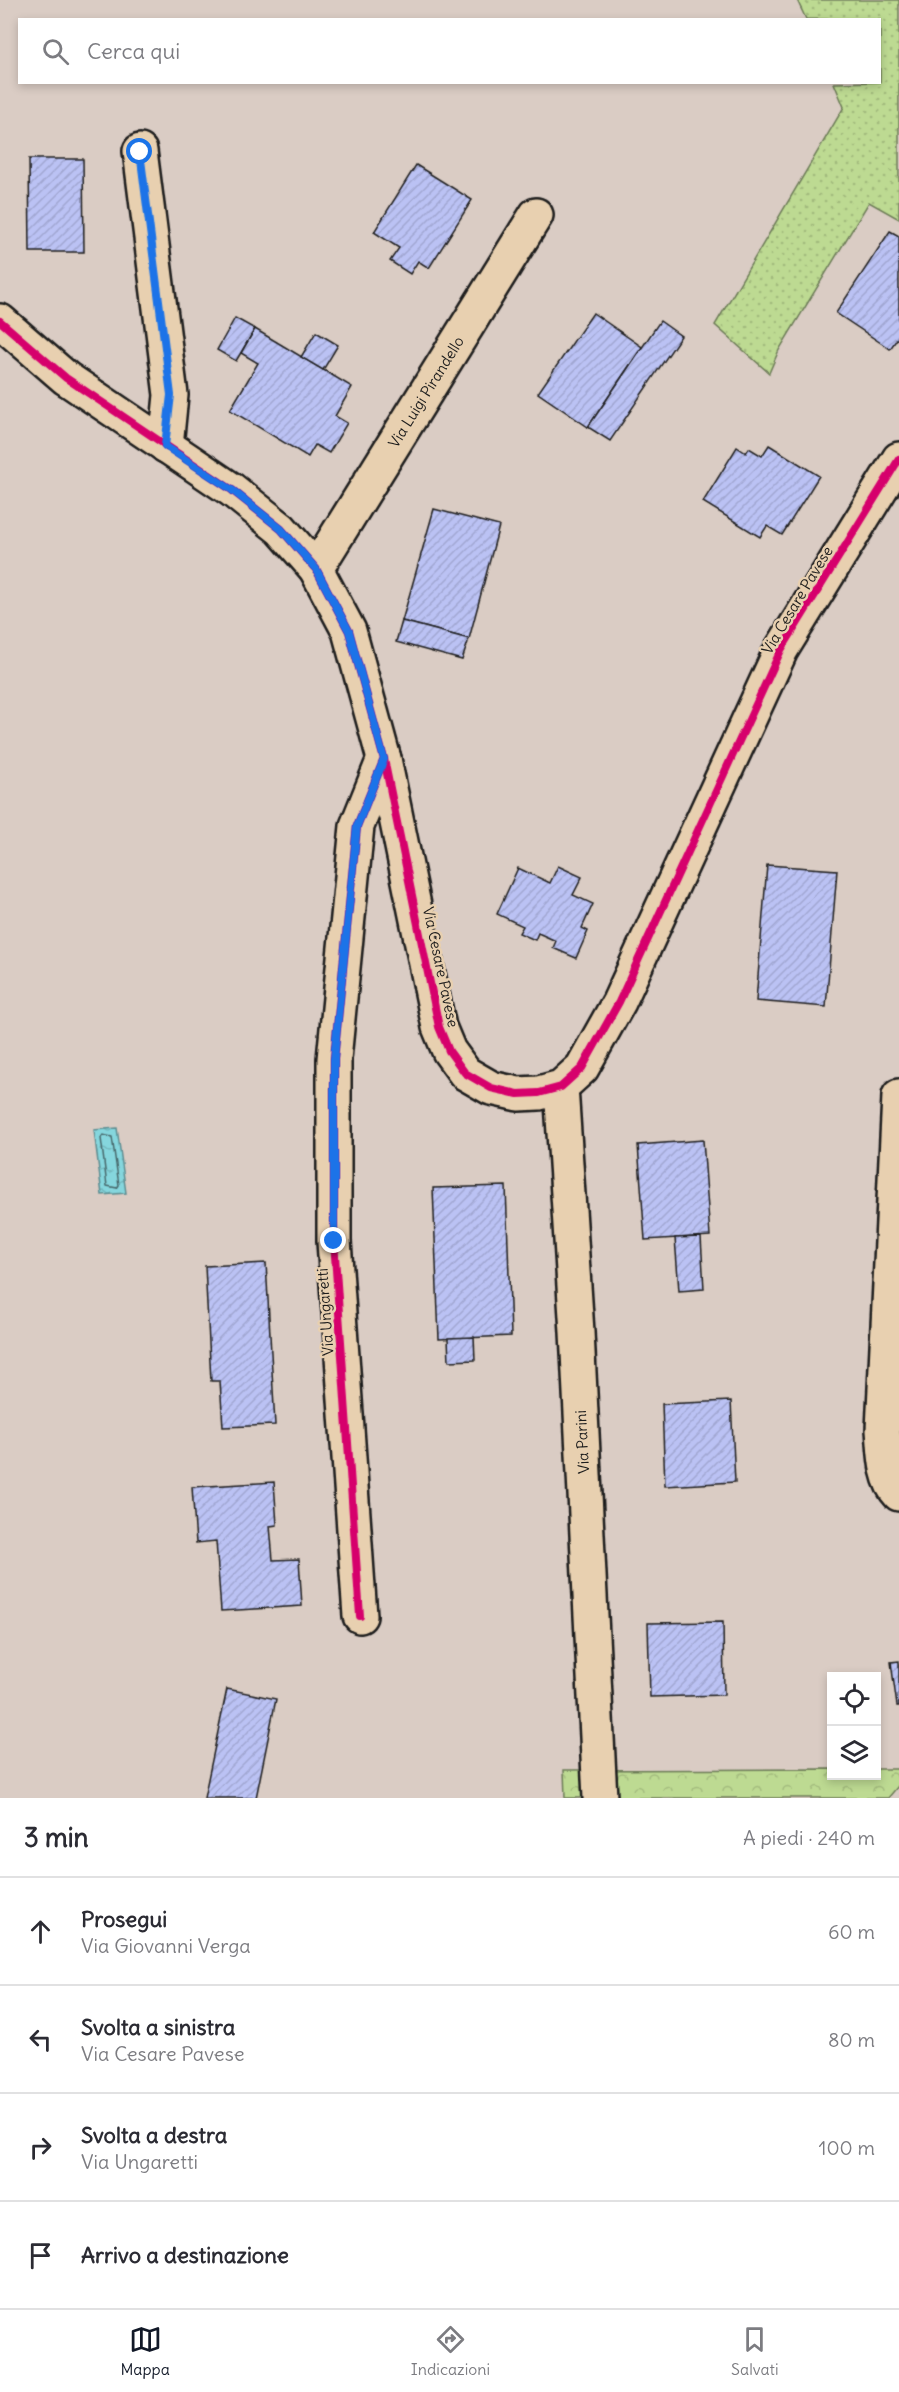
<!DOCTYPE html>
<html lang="it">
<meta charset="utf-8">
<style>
body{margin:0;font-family:Delius,sans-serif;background:#f2f2f3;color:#2b2b33}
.controls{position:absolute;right:18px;bottom:18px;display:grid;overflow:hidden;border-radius:0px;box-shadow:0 3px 9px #0003}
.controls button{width:54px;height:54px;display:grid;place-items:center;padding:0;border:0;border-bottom:2px solid #e1e1e2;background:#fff;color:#2b2b33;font:30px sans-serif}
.stop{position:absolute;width:18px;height:18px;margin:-14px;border:4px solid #1a73e8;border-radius:50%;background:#fff}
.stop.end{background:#1a73e8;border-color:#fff;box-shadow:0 2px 6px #0008}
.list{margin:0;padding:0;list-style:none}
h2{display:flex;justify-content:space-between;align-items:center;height:78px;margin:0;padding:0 24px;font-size:26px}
h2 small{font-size:20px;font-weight:400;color:#7c7c81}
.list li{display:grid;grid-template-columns:39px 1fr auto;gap:18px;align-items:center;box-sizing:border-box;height:108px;padding:0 24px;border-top:2px solid #e1e1e2}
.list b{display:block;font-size:22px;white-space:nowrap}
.list p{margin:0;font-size:20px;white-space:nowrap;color:#7c7c81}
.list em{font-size:20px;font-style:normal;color:#7c7c81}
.icon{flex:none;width:33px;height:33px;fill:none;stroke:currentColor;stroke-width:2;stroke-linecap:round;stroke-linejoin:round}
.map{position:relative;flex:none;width:899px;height:1798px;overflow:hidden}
.search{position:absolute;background:#fff;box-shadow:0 3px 9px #0003;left:18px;right:18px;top:18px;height:66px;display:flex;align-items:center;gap:15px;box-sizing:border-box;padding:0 21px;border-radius:0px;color:#7c7c81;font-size:22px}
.sheet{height:510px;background:#fff}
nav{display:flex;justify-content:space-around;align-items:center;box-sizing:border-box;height:84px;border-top:2px solid #e1e1e2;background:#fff;font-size:16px;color:#7c7c81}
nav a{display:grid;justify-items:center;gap:3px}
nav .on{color:#111827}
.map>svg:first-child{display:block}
.grass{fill:url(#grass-dots);stroke:#6c7b57;stroke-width:1.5}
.forest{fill:url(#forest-crowns);stroke:#6c7b57;stroke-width:1.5}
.water{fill:url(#water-ripples);stroke:#5b8c90;stroke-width:1.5}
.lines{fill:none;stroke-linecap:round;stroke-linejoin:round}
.shore{stroke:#466669;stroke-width:1.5}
.building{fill:url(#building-hatch);stroke:#1c1c1c;stroke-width:1.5}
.minor-casing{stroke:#1c1c1c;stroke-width:38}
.minor{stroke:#e8d0b0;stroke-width:33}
.cycleway-casing{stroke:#e8d0b0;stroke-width:11}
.cycleway{stroke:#d6006c;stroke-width:8}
.route{stroke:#1a73e8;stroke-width:8}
.labels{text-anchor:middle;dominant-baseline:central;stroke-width:5;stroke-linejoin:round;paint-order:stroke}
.street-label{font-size:15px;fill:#1c1c1c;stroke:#e8d0b0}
</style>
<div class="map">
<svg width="899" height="1798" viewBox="0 0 899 1798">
<defs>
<pattern id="grass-dots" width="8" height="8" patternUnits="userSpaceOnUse" patternTransform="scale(1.5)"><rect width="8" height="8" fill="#bdda92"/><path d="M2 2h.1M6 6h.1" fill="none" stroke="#a2ba7d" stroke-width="1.8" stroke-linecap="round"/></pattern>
<pattern id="forest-crowns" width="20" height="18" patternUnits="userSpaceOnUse" patternTransform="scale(1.5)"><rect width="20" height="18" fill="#bdda92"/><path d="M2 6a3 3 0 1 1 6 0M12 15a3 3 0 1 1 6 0" fill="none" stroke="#a2ba7d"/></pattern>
<pattern id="water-ripples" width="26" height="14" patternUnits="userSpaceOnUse" patternTransform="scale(1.5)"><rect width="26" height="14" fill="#85d6dd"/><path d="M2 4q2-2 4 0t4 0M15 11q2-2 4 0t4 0" fill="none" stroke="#72b7bd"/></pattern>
<pattern id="building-hatch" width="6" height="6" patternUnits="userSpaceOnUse" patternTransform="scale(1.5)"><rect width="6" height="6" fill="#bbc2f4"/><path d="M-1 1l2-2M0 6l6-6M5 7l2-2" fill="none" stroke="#a0a6d1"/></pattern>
</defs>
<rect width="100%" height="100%" fill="#daccc4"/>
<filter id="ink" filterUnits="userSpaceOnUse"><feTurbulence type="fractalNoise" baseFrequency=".0167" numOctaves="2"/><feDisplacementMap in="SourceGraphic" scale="12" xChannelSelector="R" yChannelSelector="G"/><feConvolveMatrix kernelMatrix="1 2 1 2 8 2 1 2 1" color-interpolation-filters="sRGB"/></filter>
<g filter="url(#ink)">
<path class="grass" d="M 797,0 L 899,0 L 899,219 L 869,202 L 779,350 L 769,373 L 715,325 L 844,107 L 834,83 L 880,82 L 880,20 L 806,19 Z"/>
<path class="forest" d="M 831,1769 L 832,1776 L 876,1776 L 877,1769 L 899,1769 L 899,1785 L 888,1798 L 565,1798 L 564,1770 Z"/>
<path class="water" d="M 117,1128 L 126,1193 L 102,1195 L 94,1130 Z"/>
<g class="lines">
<path class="shore" d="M 103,1135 L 112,1137 L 119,1185 L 117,1188 L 107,1186 L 101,1138 Z"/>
</g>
<g class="building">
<path d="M 29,159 L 83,159 L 84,252 L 30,252 Z"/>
<path d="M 416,165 L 472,200 L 429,268 L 418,261 L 410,274 L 390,261 L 399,248 L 374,232 Z"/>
<path d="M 890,231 L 899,236 L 899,336 L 890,349 L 836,313 Z"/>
<path d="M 593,313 L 642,347 L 588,427 L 538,393 Z"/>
<path d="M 235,318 L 255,329 L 236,361 L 217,350 Z"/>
<path d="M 660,321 L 681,336 L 610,441 L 588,427 Z"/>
<path d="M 255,329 L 352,387 L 335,416 L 347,423 L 329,453 L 315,445 L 308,457 L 230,410 L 258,363 L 241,353 Z"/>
<path d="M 316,332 L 338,345 L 323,370 L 301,357 Z"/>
<path d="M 769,445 L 819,476 L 782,535 L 767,526 L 760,537 L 703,502 L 737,447 L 746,453 L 749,448 L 762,456 Z"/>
<path d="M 434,509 L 499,526 L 469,639 L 402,621 Z"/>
<path d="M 402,621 L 469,639 L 462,660 L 396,642 Z"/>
<path d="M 767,865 L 837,870 L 826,1007 L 756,1001 Z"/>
<path d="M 558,866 L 582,877 L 573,895 L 593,904 L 582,928 L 588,931 L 576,958 L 553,948 L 556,941 L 538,933 L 535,940 L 519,933 L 523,926 L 497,914 L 518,868 L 550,883 Z"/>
<path d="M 703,1140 L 710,1236 L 645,1240 L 638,1145 Z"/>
<path d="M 506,1186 L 511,1336 L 439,1339 L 433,1188 Z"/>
<path d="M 701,1237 L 704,1289 L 679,1291 L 675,1238 Z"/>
<path d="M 266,1263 L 275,1425 L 223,1427 L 220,1381 L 211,1381 L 205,1266 Z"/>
<path d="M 474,1337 L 475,1360 L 449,1361 L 448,1338 Z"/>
<path d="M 731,1401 L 735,1482 L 665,1486 L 662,1404 Z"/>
<path d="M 274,1482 L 277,1525 L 270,1526 L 273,1560 L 299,1559 L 302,1606 L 221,1611 L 216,1541 L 196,1543 L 192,1487 Z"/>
<path d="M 723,1622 L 724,1695 L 650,1697 L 648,1623 Z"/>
<path d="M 899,1661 L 899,1706 L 897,1706 L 891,1662 Z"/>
<path d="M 227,1689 L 276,1699 L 256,1798 L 204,1798 Z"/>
</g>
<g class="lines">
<defs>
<g id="minor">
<path d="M 140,151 L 171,395 L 166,446"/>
<path d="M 0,321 L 66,378 L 232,490 L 281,529 L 316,569 L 349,631 L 384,759 L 439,1027 L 449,1051 L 465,1073 L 491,1088 L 518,1094 L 539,1093 L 561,1087 L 582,1068 L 619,1002 L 781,650 L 899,459"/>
<path d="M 316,569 L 536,215"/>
<path d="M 561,1087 L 577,1332 L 600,1798"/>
<path d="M 899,1096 L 883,1430 C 885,1450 884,1479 899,1494"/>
<path d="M 360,1616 L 334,1241 L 334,1059 L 357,826 L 384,759"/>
</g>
</defs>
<use href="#minor" class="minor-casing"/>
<use href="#minor" class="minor"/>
<defs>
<g id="cycleway">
<path d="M 0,321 L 66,378 L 232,490 L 281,529 L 316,569 L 349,631 L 384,759 L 439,1027 L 449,1051 L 465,1073 L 491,1088 L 518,1094 L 539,1093 L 561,1087 L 582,1068 L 619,1002 L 781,650 L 899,459"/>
<path d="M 360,1616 L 334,1241 L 334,1059 L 357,826 L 384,759"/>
</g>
</defs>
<use href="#cycleway" class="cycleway-casing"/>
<use href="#cycleway" class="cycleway"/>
</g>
</g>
<g class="lines" filter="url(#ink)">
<path class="route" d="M 140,152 L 171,395 L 165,446 L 232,490 L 281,529 L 316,569 L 349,631 L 384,759 L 357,826 L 334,1059 L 334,1241"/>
</g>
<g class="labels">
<g class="street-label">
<text transform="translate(426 392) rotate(-58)">Via Luigi Pirandello</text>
<text transform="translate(797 600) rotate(-59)">Via Cesare Pavese</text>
<text transform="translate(441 967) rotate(78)">Via Cesare Pavese</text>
<text transform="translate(325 1312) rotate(-94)">Via Ungaretti</text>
<text transform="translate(582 1442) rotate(-93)">Via Parini</text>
</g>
</g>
</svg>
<div class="controls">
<button><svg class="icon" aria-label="locate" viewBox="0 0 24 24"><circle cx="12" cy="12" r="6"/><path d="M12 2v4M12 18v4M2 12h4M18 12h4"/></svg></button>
<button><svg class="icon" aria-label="layers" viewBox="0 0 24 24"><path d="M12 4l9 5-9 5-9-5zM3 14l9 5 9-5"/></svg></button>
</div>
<div class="stop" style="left:140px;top:152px"></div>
<div class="stop end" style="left:334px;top:1241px"></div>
<div class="search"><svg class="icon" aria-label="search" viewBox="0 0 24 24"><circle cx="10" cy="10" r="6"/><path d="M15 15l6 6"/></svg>Cerca qui</div>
</div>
<section class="sheet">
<h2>3 min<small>A piedi · 240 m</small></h2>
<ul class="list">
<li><svg class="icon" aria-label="ahead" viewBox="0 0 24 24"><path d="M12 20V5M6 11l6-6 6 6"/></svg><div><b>Prosegui</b><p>Via Giovanni Verga</p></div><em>60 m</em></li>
<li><svg class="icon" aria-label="left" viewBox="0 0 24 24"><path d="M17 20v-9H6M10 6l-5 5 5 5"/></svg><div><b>Svolta a sinistra</b><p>Via Cesare Pavese</p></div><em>80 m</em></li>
<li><svg class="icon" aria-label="right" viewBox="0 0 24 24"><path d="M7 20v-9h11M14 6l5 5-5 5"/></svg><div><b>Svolta a destra</b><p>Via Ungaretti</p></div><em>100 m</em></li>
<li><svg class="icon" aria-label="arrive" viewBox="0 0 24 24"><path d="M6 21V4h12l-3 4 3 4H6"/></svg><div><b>Arrivo a destinazione</b></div></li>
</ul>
</section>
<nav>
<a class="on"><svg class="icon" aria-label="map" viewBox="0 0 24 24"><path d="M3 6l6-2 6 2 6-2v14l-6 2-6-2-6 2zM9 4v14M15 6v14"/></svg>Mappa</a>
<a><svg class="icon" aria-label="directions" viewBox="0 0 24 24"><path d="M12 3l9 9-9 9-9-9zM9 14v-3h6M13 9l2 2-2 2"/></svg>Indicazioni</a>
<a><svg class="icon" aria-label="saved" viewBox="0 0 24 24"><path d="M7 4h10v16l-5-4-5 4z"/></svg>Salvati</a>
</nav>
